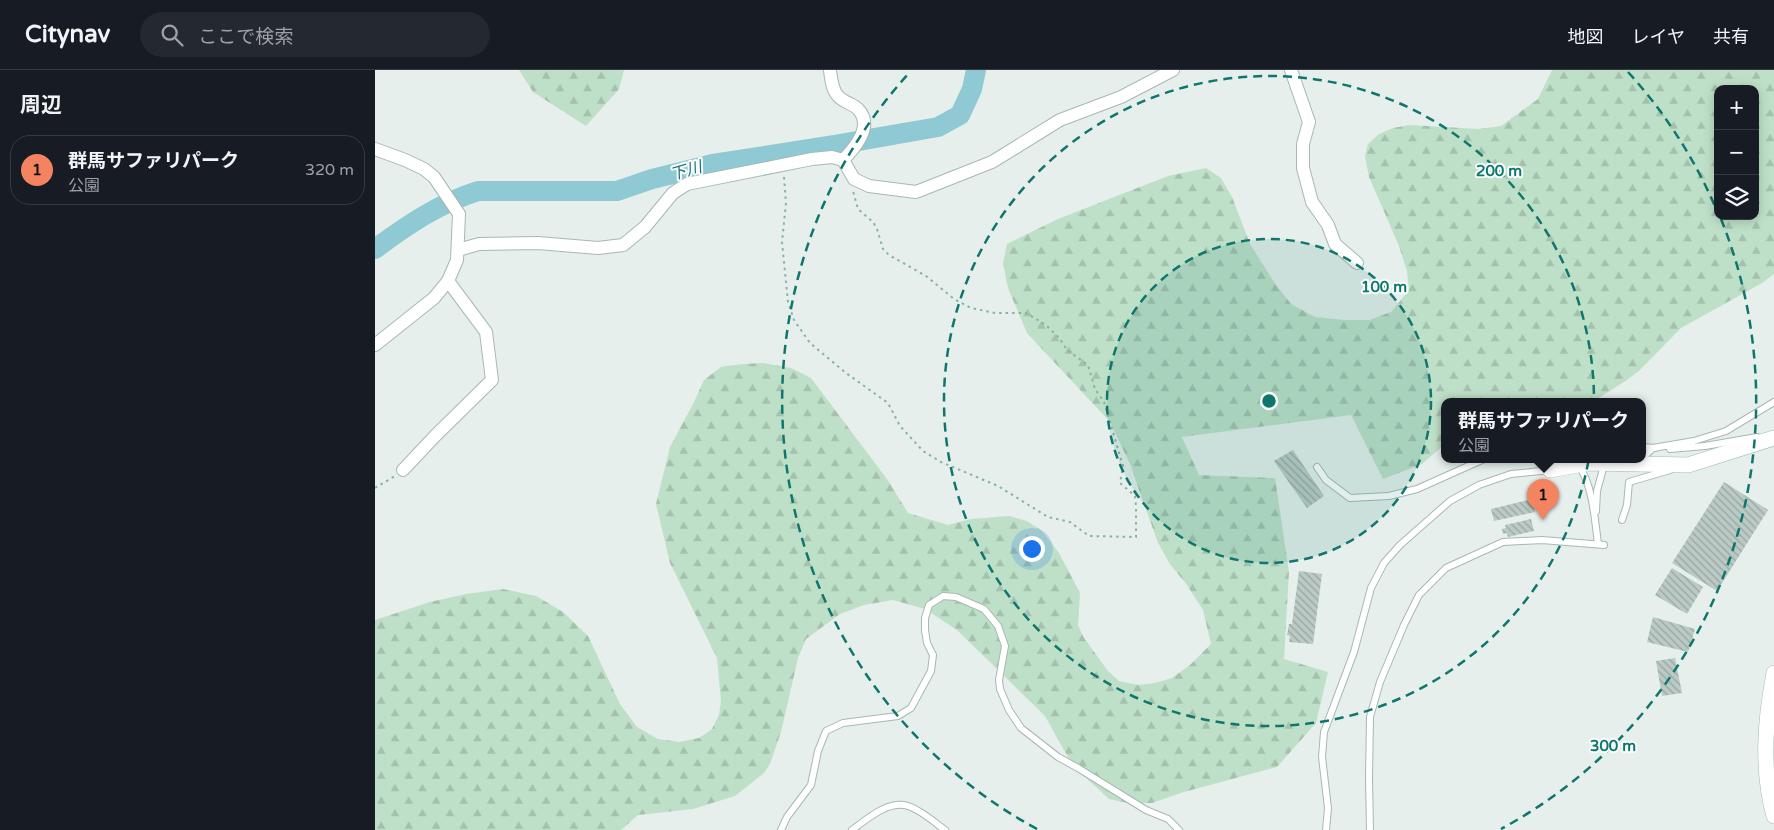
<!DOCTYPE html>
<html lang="ja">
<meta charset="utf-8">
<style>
body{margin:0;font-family:"Varela Round","Noto Sans JP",sans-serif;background:#242831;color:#f1f3f6}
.controls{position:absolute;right:15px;top:15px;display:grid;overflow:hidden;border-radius:10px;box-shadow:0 2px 12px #0003}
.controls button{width:45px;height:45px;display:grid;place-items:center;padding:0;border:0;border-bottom:1px solid #363941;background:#171b24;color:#f1f3f6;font:25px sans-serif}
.you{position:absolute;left:656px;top:478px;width:18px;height:18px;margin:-12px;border:4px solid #fff;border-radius:50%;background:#1a73e8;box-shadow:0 0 0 8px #1a73e833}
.badge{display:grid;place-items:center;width:32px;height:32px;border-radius:50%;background:#f4845f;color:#111;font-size:16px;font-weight:700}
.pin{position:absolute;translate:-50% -41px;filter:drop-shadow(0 1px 2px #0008)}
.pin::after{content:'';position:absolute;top:26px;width:18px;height:15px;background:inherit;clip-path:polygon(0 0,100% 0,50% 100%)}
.popup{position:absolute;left:1066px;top:328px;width:205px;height:65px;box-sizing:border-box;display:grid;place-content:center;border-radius:10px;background:#171b24;filter:drop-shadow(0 1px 4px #0005);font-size:16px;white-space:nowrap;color:#9ea1a6}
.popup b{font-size:19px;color:#f1f3f6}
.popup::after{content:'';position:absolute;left:50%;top:100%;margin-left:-10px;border:10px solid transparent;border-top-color:#171b24}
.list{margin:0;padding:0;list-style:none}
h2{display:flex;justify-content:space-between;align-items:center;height:65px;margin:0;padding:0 20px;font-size:21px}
h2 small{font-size:16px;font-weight:400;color:#9ea1a6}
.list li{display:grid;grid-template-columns:32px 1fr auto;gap:15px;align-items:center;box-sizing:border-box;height:70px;margin:0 10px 10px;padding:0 10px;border:1px solid #363941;border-radius:20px}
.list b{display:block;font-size:19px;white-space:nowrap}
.list p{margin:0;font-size:16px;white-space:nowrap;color:#9ea1a6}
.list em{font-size:16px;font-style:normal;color:#9ea1a6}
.icon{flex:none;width:28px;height:28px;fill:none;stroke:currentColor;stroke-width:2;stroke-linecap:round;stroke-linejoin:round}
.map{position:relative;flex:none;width:1399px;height:760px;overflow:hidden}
header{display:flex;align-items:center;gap:30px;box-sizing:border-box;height:70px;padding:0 25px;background:#171b24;border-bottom:1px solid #363941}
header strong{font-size:24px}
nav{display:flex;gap:28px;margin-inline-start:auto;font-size:18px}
.search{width:350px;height:45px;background:#242831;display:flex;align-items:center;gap:12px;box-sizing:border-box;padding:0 18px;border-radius:28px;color:#9ea1a6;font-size:19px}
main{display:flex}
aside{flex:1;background:#171b24}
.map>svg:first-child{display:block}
.forest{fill:url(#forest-firs);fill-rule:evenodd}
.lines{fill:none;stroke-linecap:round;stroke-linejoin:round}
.river{stroke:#8ec9d4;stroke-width:20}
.building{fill:url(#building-back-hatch)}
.lane-casing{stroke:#a8b8b2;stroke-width:8}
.street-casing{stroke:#a8b8b2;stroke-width:14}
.secondary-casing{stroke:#a4bbb3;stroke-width:16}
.path{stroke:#86b3a5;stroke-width:2;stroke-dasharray:2.5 4;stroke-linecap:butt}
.lane{stroke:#fff;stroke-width:6}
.street{stroke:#fff;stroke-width:12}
.secondary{stroke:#fff;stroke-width:15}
.ring{fill:none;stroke:#0f766e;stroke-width:2.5;stroke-dasharray:9 6}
.labels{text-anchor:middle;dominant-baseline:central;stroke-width:4;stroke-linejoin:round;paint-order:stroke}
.water-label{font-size:16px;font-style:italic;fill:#1c6f80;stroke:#f7fbf9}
.centre{fill:#0f766e;stroke:#f7fbf9;stroke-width:2.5}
.ring-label{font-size:15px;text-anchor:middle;font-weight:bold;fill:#0f766e;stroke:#f7fbf9;stroke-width:4;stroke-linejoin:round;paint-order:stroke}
</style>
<header>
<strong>Citynav</strong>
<div class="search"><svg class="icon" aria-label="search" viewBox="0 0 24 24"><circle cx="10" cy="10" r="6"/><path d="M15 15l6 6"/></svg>ここで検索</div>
<nav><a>地図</a><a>レイヤ</a><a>共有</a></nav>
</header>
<main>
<aside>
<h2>周辺<small></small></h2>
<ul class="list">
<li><span class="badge">1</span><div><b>群馬サファリパーク</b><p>公園</p></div><em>320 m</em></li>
</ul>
</aside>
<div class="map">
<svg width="1399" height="760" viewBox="0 0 1399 760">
<defs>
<pattern id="forest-firs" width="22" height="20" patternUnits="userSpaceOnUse" patternTransform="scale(1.25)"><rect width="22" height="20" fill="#bfe0c8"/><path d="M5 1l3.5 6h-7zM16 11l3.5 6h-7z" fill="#a4c1ad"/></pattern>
<pattern id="building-back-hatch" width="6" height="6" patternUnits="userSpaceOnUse" patternTransform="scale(1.25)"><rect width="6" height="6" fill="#bbcac4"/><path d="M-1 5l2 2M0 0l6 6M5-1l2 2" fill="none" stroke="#98a6a0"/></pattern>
</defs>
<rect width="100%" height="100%" fill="#e6efeb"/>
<g class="forest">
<path d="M 144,0 L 249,0 L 244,19 L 211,56 L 158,22 Z"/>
<path d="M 1177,0 L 1399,0 L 1399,204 L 1387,213 L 1306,258 L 1265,300 L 1252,310 L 1219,331 L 1069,331 L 1069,375 L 1047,394 L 1008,409 L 976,345 L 807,367 L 824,405 L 900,408 L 914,502 L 909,589 L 953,602 L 941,653 L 902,697 L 809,722 L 777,733 L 753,733 L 734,729 L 698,696 L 670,646 L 582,560 L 550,539 L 518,530 L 489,535 L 465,544 L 431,569 L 423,588 L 406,662 L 395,694 L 389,703 L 360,726 L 318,739 L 263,745 L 246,760 L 0,760 L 0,550 L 55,532 L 91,524 L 128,519 L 161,526 L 188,542 L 213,566 L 245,634 L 262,657 L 283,669 L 304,672 L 324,668 L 337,659 L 344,645 L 346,631 L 342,588 L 295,493 L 281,434 L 295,377 L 319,332 L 329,310 L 346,297 L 368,294 L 388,293 L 416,298 L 436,308 L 512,409 L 533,443 L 573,455 L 596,449 L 634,446 L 652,451 L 666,460 L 684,483 L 705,523 L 703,555 L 709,568 L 733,601 L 744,611 L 763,615 L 780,613 L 797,608 L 815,595 L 836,574 L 828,540 L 812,515 L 795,494 L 783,473 L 755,394 L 735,352 L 652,263 L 633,218 L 628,193 L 632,174 L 683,149 L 793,106 L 831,98 L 846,108 L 857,127 L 875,174 L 901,215 L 916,234 L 940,247 L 970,250 L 994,250 L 1016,242 L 1034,220 L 1032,201 L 1024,176 L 994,107 L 990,86 L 993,74 L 1004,64 L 1018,58 L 1034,55 L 1104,59 L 1126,56 L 1163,29 ZM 1343,19 L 1380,19 L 1380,146 L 1343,146 Z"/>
</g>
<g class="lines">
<path class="river" d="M 0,179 C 32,155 65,133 103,121 L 242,121 L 277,109 L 338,94 L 460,75 L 563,57 L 585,45 L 597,19 L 601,0"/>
</g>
<g class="building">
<path d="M 918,380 L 949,426 L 932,438 L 899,391 Z"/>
<path d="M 1349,412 L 1393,440 L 1342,521 L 1297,493 Z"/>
<path d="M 1157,429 L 1160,442 L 1119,451 L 1116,439 Z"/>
<path d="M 1156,449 L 1159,461 L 1133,467 L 1132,463 L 1128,464 L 1127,459 L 1131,458 L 1130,455 Z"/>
<path d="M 1297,498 L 1328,517 L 1312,544 L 1280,525 Z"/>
<path d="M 924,501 L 947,504 L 938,574 L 914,572 L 915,566 L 912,565 L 914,554 L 917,554 Z"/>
<path d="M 1278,547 L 1320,559 L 1313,582 L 1272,572 Z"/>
<path d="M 1300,588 L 1307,623 L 1287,626 L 1281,591 Z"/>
</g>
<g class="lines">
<defs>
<g id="lane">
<path d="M 1267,377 L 1280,378"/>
<path d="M 1295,379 L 1330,376 L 1382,367"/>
<path d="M 1267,389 L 1278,378 L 1319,371 L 1351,361 L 1399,332"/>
<path d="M 1204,396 C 1218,416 1220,451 1223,474"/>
<path d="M 942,397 L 951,410 L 975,428 L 1014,426 L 1042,419 L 1109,389"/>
<path d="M 1221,441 L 1222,421 L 1229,395"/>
<path d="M 1247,450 L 1252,435 L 1254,412 L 1295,400"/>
<path d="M 406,760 L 412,747 L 436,715 L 443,681 L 451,661 L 468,653 L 523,646 L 536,638 L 556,601 L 558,585 L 552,573 L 550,560 L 550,548 L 554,535 L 568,526 L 581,527 L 609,539 L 623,556 L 630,576 L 624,610 L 625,619 L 634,640 L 646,658 L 683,687 L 703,698 L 771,740 L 793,749 L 804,760"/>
<path d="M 477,760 C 492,749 513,730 533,736 C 546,740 559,752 570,760"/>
<path d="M 951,760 L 953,738 L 947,687 L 949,662 L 979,582 L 996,518 L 1009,493 L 1025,475 L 1075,431 L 1104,415 L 1136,404 L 1175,400"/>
<path d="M 995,760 L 994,709 L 995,647 L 1005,612 L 1029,555 L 1044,525 L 1071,498 L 1128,472 L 1167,470 L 1229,475"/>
</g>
<g id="street">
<path d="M 455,0 C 456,8 457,20 463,26 C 468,32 478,34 483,39 C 499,56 480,78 468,90"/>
<path d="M 916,0 L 934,52 L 928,74 L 928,98 L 937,132 L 953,155 L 960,174 L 982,193"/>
<path d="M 0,79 L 30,90 L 49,99 L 59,107 L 84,144 L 82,190 L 73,211 L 59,228 L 0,275"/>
<path d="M 83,180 L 104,174 L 163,173 L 223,178 L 248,175 L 270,157 L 298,123 L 312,114 L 437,89 L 457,87 L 468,90 L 479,109 L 494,116 L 541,122 L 617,92 L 685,50 L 746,27 L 798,0"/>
<path d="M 28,400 L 60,366 L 117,310 L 111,262 L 73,211"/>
</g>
<g id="secondary">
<path d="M 1175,400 L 1214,393 L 1313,395 L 1399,368"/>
<path d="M 1399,603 C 1390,650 1386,699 1399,746"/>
</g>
</defs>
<use href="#lane" class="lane-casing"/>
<use href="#street" class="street-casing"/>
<use href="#secondary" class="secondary-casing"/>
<g class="path">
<path d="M 409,107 L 411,133 L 407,172 L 413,232 L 419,250 L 435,273 L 471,303 L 513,333 L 525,356 L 548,381 L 566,392 L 623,416 L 673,447 L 695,452 L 714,466 L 761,467 L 761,436 L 760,426 L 745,413 L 748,396 L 729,332 L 720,319 L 713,295 L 692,280 L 685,269 L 671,255 L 651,243 L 620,243 L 596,238 L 579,229 L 551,206 L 514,185 L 508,179 L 502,159 L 498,152 L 483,139 L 478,121"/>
<path d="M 0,418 L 20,406"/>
</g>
<use href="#lane" class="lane"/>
<use href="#street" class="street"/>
<use href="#secondary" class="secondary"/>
</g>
<circle cx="894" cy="331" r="162" fill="#0f766e" fill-opacity=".12"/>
<g class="ring">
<circle cx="894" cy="331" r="162"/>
<circle cx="894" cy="331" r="325"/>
<path d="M662 759A487 487 0 0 1 535 2M1253 2A487 487 0 0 1 1342 141M1346 149A487 487 0 0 1 1126 759"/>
</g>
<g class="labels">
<g class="water-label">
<text transform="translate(311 101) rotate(-16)">下川</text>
</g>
</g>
<circle cx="894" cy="331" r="8" class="centre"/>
<g class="ring-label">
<text x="1124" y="106">200 m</text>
<text x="1009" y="222">100 m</text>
<text x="1238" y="681">300 m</text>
</g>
</svg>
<div class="controls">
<button>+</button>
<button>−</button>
<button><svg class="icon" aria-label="layers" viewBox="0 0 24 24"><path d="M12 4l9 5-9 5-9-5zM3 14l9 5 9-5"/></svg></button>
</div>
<div class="you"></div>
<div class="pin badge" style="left:1168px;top:450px">1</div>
<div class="popup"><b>群馬サファリパーク</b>公園</div>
</div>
</main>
